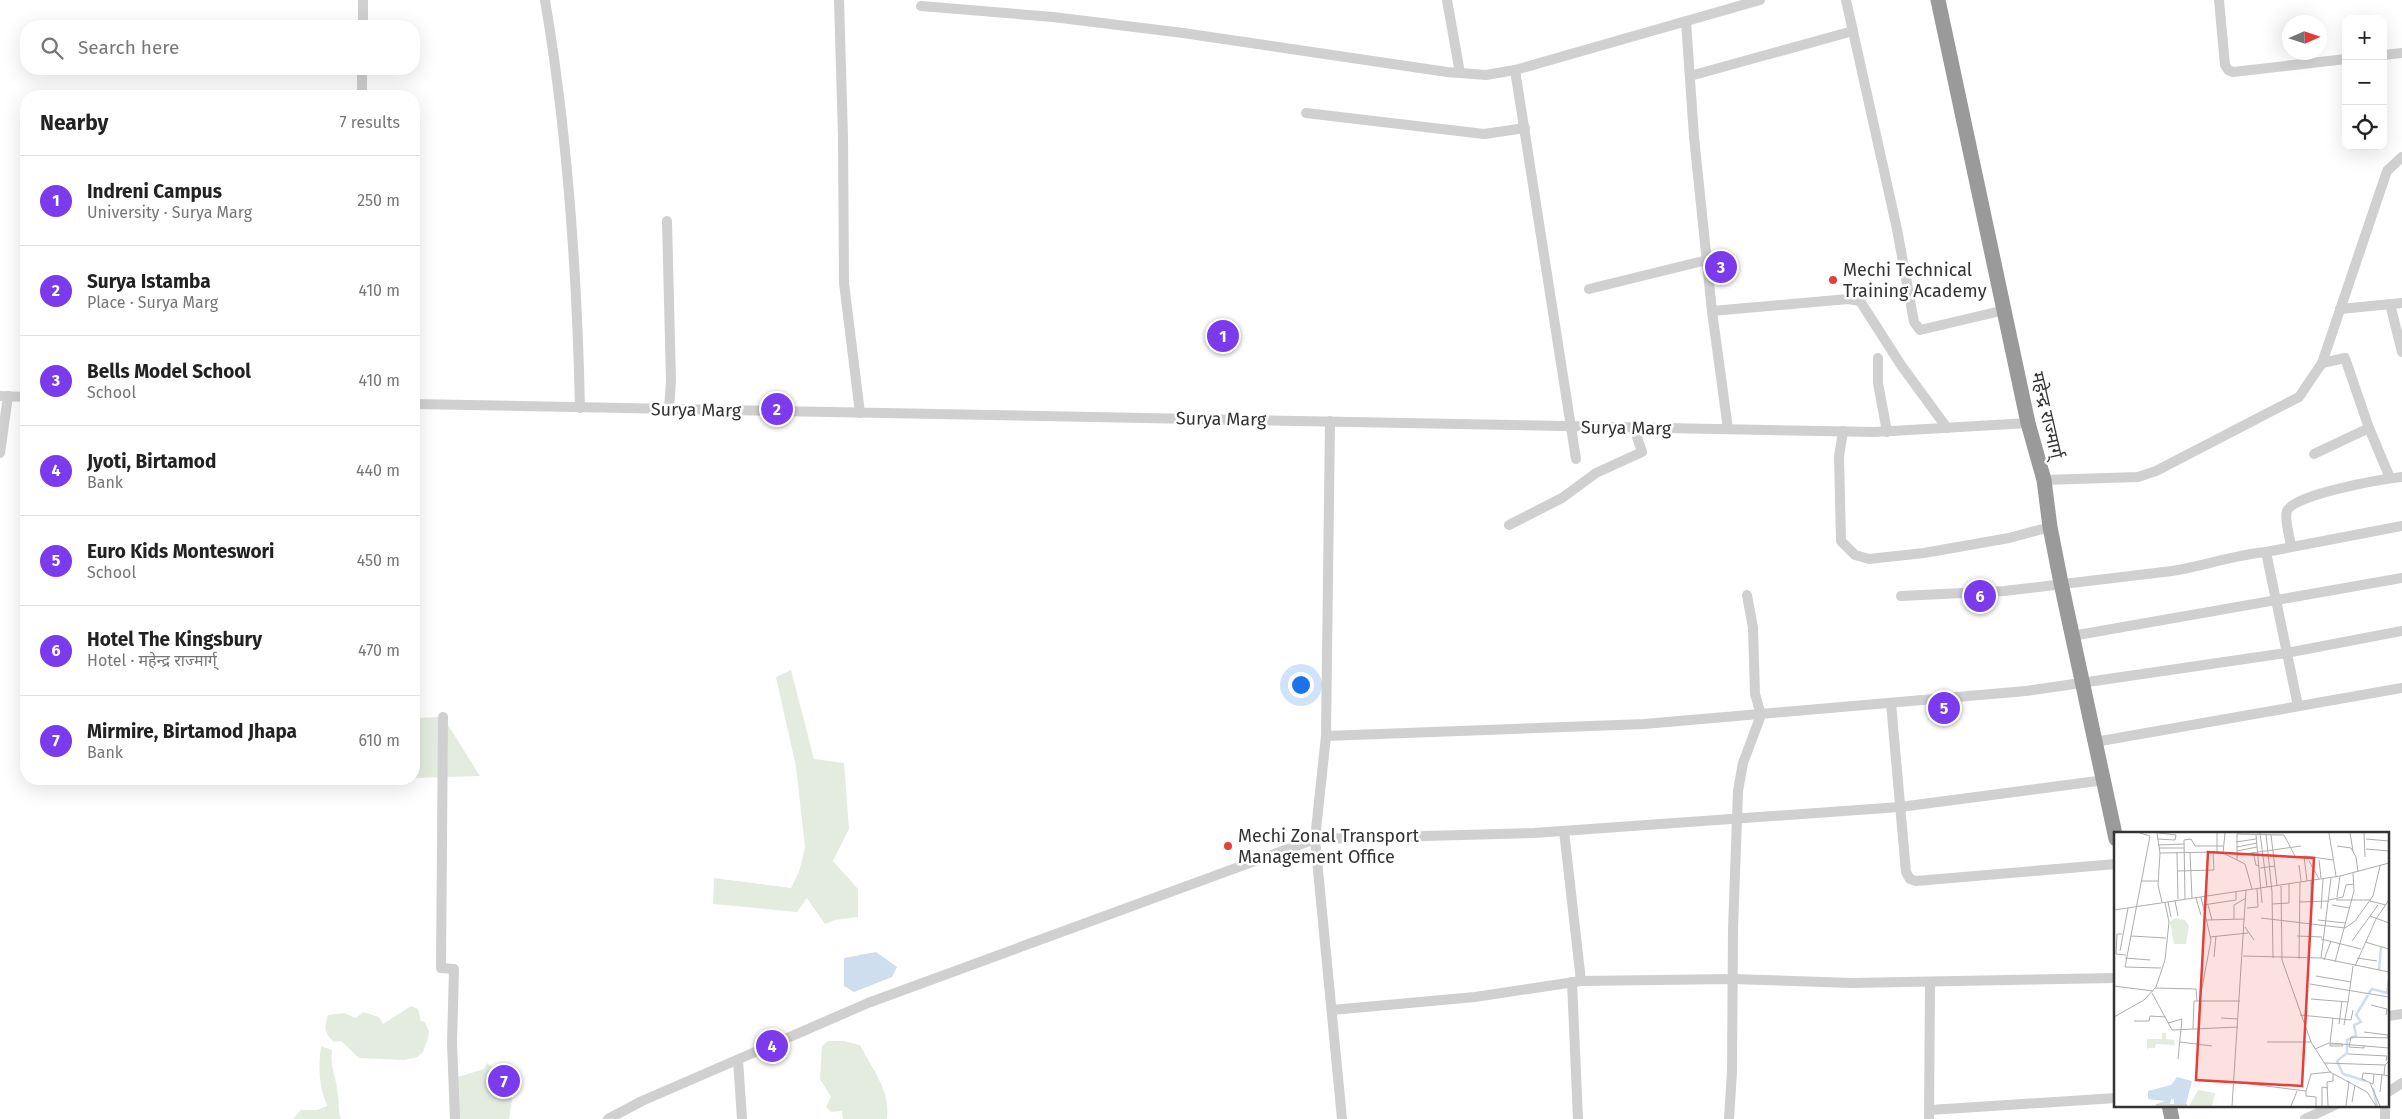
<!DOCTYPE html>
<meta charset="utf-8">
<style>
body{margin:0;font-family:"Fira Sans","Noto Sans Devanagari",sans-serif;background:#f6f6f6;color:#222}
.controls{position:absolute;right:15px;top:15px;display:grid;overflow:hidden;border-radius:10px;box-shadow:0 5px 20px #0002}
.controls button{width:45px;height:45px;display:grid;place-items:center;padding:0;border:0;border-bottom:1px solid #e0e0e0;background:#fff;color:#222;font:25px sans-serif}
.compass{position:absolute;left:2282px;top:15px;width:45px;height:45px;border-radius:50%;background:#fff;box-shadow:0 5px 20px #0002;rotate:87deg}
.you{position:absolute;left:1300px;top:684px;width:18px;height:18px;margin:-12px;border:4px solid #fff;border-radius:50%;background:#1a73e8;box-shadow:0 0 0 8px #1a73e833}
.badge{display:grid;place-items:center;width:32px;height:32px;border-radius:50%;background:#7c3aed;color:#fff;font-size:16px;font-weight:700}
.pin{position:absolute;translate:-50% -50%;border:2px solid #fff;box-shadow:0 1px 5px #0006}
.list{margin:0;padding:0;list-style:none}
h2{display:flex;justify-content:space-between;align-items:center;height:65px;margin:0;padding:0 20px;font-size:21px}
h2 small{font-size:16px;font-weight:400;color:#767676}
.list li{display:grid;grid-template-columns:32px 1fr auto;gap:15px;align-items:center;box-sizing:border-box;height:90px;padding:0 20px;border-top:1px solid #e0e0e0}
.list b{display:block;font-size:19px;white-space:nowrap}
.list p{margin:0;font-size:16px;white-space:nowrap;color:#767676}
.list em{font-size:16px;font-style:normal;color:#767676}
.icon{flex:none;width:28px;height:28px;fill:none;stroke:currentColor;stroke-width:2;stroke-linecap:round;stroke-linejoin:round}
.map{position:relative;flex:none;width:2402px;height:1119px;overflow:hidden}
.search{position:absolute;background:#fff;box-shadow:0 5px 20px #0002;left:20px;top:20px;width:400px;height:55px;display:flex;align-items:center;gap:12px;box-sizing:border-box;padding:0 18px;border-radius:20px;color:#767676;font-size:19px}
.panel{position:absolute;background:#fff;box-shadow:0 5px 20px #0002;left:20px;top:90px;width:400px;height:695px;border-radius:20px}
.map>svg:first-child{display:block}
.green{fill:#e4ecdf}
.water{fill:#cedeee}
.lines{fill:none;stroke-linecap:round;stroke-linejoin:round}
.minor{stroke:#d0d0d0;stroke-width:10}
.highway{stroke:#9a9a9a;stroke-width:15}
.poi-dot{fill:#e63f39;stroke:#fff;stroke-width:2}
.labels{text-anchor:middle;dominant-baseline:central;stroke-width:5;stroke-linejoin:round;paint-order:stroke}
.poi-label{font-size:18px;fill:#333;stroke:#fff;text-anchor:start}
.street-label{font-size:18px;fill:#333;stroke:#fff}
.inset-river{fill:none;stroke:#cedeee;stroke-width:2.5}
.inset-road{fill:none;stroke:#adadad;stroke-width:1}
.view{fill:#e63f39;fill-opacity:0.15;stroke:#e63f39;stroke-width:2.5}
.inset-edge{fill:none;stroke:#333;stroke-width:2.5}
</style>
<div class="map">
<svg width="2402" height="1119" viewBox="0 0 2402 1119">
<rect width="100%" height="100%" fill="#fff"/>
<g class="green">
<path d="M 791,670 L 814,759 L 844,763 L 849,829 L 833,861 L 858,889 L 858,917 L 835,920 L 825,924 L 807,898 L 797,912 L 713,904 L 714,878 L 791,888 L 799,872 L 805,847 L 796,767 L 776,677 Z"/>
<path d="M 443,717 L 480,776 L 414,778 L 414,718 Z"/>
<path d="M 411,1006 L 418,1009 L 421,1021 L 425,1022 L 429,1032 L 428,1038 L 423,1052 L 417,1057 L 405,1060 L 359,1058 L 341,1041 L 334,1042 C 324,1033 324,1028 328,1015 L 344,1013 L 356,1018 L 363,1012 L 379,1017 L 383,1024 Z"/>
<path d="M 828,1041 L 844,1041 L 860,1045 C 872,1069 891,1091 887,1119 L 843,1119 L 842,1111 L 831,1112 L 826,1107 L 831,1097 L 820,1079 L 822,1046 Z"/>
<path d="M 321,1046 L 332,1050 C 330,1070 337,1078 338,1095 C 339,1104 338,1110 341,1119 L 293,1119 L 301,1110 L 317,1110 L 327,1106 C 319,1086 318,1068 321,1046 Z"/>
<path d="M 487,1063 L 492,1067 L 492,1071 L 509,1079 L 513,1093 L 509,1119 L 458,1119 L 458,1077 L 484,1069 Z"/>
</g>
<path class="water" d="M 876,952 L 897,967 L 892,977 L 854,992 L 844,986 L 844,958 Z"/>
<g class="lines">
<g class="minor">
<path d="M 545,0 C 568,135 577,271 580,408"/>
<path d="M 839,0 L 843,137 L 844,283 L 860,413"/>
<path d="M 1447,0 L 1460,73"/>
<path d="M 1846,0 L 1897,229 L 1914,322 L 1920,330 L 2005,310"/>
<path d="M 2219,0 L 2225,65 L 2228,70 L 2233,72 L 2346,59"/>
<path d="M 921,6 L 1053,17 L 1183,33 L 1447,72 L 1486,75 L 1515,70 L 1760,0"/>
<path d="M 1686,21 L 1694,137 L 1712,311 L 1728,429"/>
<path d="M 363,26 L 363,0"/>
<path d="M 2383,55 L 2402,53"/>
<path d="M 1515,70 L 1576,459"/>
<path d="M 1690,76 L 1853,31"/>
<path d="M 362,96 L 362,69"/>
<path d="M 1306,113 L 1484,134 L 1525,128"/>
<path d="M 667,221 L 671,381 L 669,409"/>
<path d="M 1589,289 L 1707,260"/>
<path d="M 2390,304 L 2402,352"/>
<path d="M 2340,309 L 2402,303"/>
<path d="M 1712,311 L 1848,299 L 1860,301 L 1901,365 L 1947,428"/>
<path d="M 1878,358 L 1878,383 L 1887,432"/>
<path d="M 0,396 L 26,397"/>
<path d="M 414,404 L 1875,432 L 2028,423"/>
<path d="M 1330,421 L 1326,736 L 1315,839 L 1342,1119"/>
<path d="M 2369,428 L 2390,478"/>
<path d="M 1843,431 L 1839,457 L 1841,541 L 1855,555 L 1869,559 L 1924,553 L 2009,538 L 2050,527"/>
<path d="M 0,453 L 8,396"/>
<path d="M 2314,454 L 2369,428 L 2345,358 L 2322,363"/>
<path d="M 2044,480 L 2138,477 L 2156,471 L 2299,397 L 2322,363 L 2387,171 L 2402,157"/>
<path d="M 1509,525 L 1562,498 L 1596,473 L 1642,452 L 1634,428"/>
<path d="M 2291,546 C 2290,537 2284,520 2287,511 C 2294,494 2383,479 2402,477"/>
<path d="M 2266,552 L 2298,706"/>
<path d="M 1901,596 L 2004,591 L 2172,571 C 2203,566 2234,555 2266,552 L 2402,526"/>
<path d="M 2072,636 L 2402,578"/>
<path d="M 1891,703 L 1906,872 L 1910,879 L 1916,881 L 2116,864"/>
<path d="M 443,717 L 441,968 L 454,969 L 452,1043 L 455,1119"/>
<path d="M 1326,736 L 1644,724 L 2026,691 L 2286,653 L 2402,631"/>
<path d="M 2095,742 L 2402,688"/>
<path d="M 1564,831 L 1581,981"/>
<path d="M 1572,982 L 1578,1119"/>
<path d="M 1332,1010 L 1475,997 L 1581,981 L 1732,979 L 1852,983 L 2116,978"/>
<path d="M 2388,1016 L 2402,1014"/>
<path d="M 738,1060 L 742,1119"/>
<path d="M 2388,1092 L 2402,1083"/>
<path d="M 2385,1105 L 2385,1119"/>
<path d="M 1930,1110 L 2116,1098"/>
<path d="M 608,1119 L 642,1101 L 868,1003 L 1315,839 L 1534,833 L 1900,807 L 2105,780"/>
<path d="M 1729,1119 L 1732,1072 L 1733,929 L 1738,791 L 1743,763 L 1761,715 L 1755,694 L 1753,628 L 1747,595"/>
<path d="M 1929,1119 L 1930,982"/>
<path d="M 2305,1119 L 2335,1105"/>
</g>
<g class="highway">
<path d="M 1938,0 L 2028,423 L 2044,480 L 2050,527 L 2061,583 L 2116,839"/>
<path d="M 2169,1105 L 2172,1119"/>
</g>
</g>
<g class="poi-dot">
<circle cx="1833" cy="280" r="5"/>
<circle cx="1228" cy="846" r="5"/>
</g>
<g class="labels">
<g class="poi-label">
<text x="1843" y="270">Mechi Technical<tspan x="1843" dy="21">Training Academy</tspan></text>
<text x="1238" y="836">Mechi Zonal Transport<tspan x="1238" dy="21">Management Office</tspan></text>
</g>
<g class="street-label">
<text transform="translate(696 410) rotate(1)">Surya Marg</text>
<text transform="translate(2047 415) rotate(77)">महेन्द्र राज्मार्ग्</text>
<text transform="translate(1221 419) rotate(1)">Surya Marg</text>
<text transform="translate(1626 428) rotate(1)">Surya Marg</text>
</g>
</g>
<g transform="translate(2114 832)">
<rect width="275" height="275" fill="#fff"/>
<path d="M 61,86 L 71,88 L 75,94 L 72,112 L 60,112 L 56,90 ZM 48,201 L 52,201 L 52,207 L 60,208 L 61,213 L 42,212 L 41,216 L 34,216 L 33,219 L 33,207 L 48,207 ZM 84,258 L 101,261 L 98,274 L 75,274 Z" fill="#e4ecdf"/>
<path d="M 63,245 L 78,249 L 72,272 L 60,272 L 60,267 L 57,267 L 56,272 L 43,272 L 51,269 L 34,267 L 34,259 L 57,253 Z" fill="#cedeee"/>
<path class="inset-river" d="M 265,138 L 267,115M 254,162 L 258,157 L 273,161 L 275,148M 252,249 L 229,242 L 223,229 L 233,221 L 233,208 L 242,204 L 240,193 L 247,190 L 242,183 L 254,163M 259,256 L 263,274"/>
<path class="inset-road" d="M 26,1 L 36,4 L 11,135 L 47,136M 43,1 L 46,21 L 44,53 L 48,70M 111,1 L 109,21 L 131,32 L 138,57M 146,1 L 153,55M 215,1 L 222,44M 236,1 L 239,19M 250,1 L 251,25M 152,2 L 158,60 L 159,126M 142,3 L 148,71M 157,3 L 163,53M 170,3 L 181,24M 43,7 L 61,8 L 62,3 L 45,1M 252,7 L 275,9M 122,10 L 142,7M 44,13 L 70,12M 223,14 L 237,16 L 242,25 L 244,40M 123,15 L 143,11M 45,16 L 70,16M 252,17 L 275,19M 123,19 L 143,15M 76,20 L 78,66M 103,20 L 103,1M 139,20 L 142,33 L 145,34M 46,21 L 105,20M 63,21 L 64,67M 123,23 L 187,14M 123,28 L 123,2 L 170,3M 205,28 L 207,46M 195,29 L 205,47M 185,33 L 187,49M 146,36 L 161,34M 64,39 L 100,38 L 99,20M 217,46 L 207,126 L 275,140M 197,48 L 197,71M 27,49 L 44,49M 193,49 L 190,24 L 220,28M 167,54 L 168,128 L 197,210 L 216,240 L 253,260 L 262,274M 87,65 L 97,108 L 87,161M 223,65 L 226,44M 82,66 L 87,83M 71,67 L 70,8 L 77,7 L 81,14 L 109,14M 215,68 L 229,65 L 232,53 L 240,52M 222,68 L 257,68M 61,69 L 64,84M 256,69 L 272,73M 54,70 L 57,85M 185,70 L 215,69M 158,72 L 175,71 L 175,52M 89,73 L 122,68 L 122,60M 94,73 L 98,88M 218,73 L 236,76M 133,76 L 144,75 L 143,56M 207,77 L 209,47M 0,78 L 226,44 L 275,31M 256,84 L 275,91M 147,86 L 231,96 L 241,89 L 259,64 L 266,34M 120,87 L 120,73 L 132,66M 93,88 L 131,87M 204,88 L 231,91M 131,95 L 140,108M 8,102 L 3,102 L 2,122 L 12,123M 17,104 L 52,106M 183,104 L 208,105M 96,105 L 134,101M 207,107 L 247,117M 238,109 L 264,73M 251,110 L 275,117M 6,119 L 14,76M 129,124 L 207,126M 100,125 L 102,104M 11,126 L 36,128M 243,126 L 263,129M 185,127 L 186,50M 210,128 L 217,109M 221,130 L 240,59 L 239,41M 241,134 L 262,87 L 275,68M 202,144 L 237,150M 196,152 L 275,165M 0,154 L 39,159M 41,156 L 82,157 L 83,169M 38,161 L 58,198 L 124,195M 197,167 L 234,170 L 239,134M 257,173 L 273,177 L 272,183M 186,183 L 237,188 L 239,178M 0,185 L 30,168 L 42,155 L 51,128 L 55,90 L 51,71M 107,186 L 124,187M 20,189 L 35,189 L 36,184 L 52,185M 54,191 L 68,187 L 64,227M 225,192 L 228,169M 230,193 L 234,170M 79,197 L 80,169 L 126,169M 250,200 L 274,203 L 274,206M 66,210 L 98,214M 153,210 L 197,210M 216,211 L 219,186M 216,212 L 228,212 L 229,214 L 216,214 ZM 235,215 L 237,205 L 275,206M 235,215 L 250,216 L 250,213M 201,217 L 215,211 L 275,216M 234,222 L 273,224 L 272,229M 210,231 L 271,233 L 275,229M 271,233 L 270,243 L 275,244M 260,242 L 259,252 L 248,247 L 249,241 L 260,242 L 270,243M 120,250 L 192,259 L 197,242 L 217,240M 256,251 L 266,274M 192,259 L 192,264 L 202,265 L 202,274M 266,260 L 268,243M 238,270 L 241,253M 42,273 L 73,273M 118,274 L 132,58M 177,274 L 183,259M 208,274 L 208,255 L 214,256M 214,274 L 213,250 L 219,249 L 219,242M 232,274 L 235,249"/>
<path class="view" d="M 94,20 L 200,26 L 188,254 L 82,248 Z"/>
<rect width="275" height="275" class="inset-edge"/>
</g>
</svg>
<div class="controls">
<button>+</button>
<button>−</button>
<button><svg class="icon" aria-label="locate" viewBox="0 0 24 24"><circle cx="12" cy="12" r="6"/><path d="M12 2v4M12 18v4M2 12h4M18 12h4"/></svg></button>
</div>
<svg class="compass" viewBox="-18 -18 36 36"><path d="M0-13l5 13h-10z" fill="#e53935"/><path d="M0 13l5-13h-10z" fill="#767676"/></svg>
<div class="you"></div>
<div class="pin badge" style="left:1223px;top:336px">1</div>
<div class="pin badge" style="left:777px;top:409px">2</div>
<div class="pin badge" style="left:1721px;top:267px">3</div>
<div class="pin badge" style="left:772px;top:1046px">4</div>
<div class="pin badge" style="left:1944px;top:708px">5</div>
<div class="pin badge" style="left:1980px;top:596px">6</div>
<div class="pin badge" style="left:504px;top:1081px">7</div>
<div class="search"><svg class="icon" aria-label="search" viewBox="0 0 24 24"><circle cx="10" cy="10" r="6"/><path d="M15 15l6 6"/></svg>Search here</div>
<section class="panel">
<h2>Nearby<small>7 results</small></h2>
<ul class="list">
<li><span class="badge">1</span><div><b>Indreni Campus</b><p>University · Surya Marg</p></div><em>250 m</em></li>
<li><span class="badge">2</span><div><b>Surya Istamba</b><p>Place · Surya Marg</p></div><em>410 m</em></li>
<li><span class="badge">3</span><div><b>Bells Model School</b><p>School</p></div><em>410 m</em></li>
<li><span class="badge">4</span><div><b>Jyoti, Birtamod</b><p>Bank</p></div><em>440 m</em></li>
<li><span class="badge">5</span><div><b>Euro Kids Monteswori</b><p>School</p></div><em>450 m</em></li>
<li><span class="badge">6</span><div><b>Hotel The Kingsbury</b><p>Hotel · महेन्द्र राज्मार्ग्</p></div><em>470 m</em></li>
<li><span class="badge">7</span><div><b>Mirmire, Birtamod Jhapa</b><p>Bank</p></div><em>610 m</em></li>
</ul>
</section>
</div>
